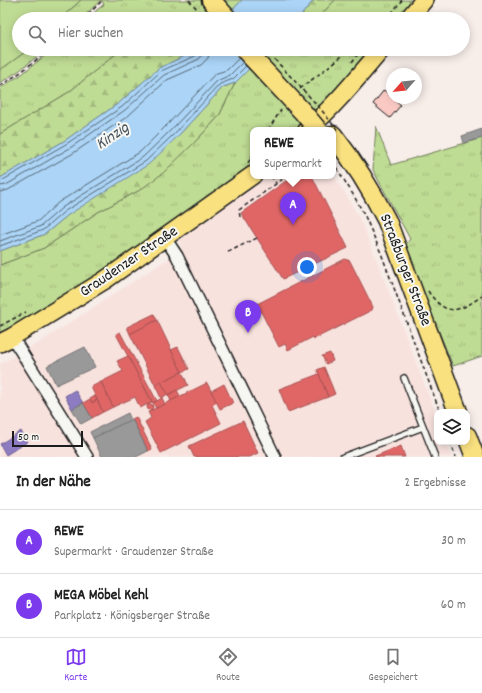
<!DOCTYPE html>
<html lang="de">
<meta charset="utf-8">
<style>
body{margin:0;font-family:Dekko,sans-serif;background:#f2f2f2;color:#222}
.controls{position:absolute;right:12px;bottom:12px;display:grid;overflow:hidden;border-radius:8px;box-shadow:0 2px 10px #0003}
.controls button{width:36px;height:36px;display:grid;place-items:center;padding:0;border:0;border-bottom:1px solid #e0e0e0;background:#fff;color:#222;font:20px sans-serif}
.compass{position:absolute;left:386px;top:68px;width:36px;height:36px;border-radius:50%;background:#fff;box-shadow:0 2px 10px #0003;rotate:243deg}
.scale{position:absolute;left:12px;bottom:10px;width:71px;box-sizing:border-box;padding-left:4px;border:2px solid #1c1c1c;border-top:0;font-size:11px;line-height:14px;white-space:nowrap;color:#1c1c1c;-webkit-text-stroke:3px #f6f6f2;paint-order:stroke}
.you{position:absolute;left:307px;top:267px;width:14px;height:14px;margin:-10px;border:3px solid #fff;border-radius:50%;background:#1a73e8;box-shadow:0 0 0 6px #1a73e833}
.badge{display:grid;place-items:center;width:26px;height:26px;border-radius:50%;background:#7c3aed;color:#fff;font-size:13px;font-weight:700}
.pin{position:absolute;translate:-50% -33px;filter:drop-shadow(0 1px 2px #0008)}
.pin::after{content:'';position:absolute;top:21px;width:14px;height:12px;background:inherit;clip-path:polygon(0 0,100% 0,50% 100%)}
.popup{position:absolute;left:250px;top:127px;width:86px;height:52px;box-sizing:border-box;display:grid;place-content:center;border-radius:8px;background:#fff;filter:drop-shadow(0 1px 3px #0005);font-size:13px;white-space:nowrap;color:#767676}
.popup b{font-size:15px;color:#222}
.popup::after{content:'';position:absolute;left:50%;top:100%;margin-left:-8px;border:8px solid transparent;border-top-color:#fff}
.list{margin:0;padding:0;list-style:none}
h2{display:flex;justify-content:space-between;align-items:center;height:52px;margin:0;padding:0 16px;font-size:17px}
h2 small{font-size:13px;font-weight:400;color:#767676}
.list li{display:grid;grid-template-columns:26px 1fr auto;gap:12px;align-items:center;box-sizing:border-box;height:64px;padding:0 16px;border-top:1px solid #e0e0e0}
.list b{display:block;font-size:15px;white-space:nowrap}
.list p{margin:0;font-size:13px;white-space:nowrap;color:#767676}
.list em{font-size:13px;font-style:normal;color:#767676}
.icon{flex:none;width:22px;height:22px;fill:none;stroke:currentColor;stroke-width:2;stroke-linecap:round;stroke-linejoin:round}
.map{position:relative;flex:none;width:482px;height:457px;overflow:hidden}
.search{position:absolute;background:#fff;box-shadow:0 2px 10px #0003;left:12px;right:12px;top:12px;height:44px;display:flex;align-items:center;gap:10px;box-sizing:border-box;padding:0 14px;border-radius:22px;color:#767676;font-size:15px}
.sheet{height:180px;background:#fff}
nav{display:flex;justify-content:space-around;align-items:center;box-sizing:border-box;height:56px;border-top:1px solid #e0e0e0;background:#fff;font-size:11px;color:#767676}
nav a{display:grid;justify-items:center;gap:2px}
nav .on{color:#7c3aed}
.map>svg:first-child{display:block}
.built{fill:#f8e2de}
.grass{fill:url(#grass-tufts);stroke:#6e7c58}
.forest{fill:url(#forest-firs);stroke:#6e7c58}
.garden{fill:#bfdc94;stroke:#6e7c58}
.water{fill:#abd4f6;stroke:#728a9f}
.shops{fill:#e06666;stroke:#a55050}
.offices{fill:#8e7cc3;stroke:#6c5f91}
.industry{fill:#999;stroke:#747474}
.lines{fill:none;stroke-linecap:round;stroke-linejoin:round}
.shore{stroke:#556673;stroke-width:1}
.building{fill:#fac9c4;stroke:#1c1c1c}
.service-casing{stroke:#1c1c1c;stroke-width:8}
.minor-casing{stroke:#1c1c1c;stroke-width:14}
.primary-casing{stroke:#1c1c1c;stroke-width:20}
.trunk-casing{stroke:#1c1c1c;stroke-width:21}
.path{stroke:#1c1c1c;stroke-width:1.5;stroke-dasharray:4 3;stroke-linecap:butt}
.service{stroke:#f6f6f2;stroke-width:5.5}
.minor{stroke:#f6f6f2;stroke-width:11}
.primary{stroke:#fae180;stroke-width:17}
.trunk{stroke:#fae180;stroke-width:18}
.trunk-bridge-casing{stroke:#1c1c1c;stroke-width:21;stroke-linecap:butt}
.path-bridge{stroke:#1c1c1c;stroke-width:1.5;stroke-dasharray:4 3;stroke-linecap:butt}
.trunk-bridge{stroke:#fae180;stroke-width:18}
.labels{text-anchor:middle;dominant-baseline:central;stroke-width:4;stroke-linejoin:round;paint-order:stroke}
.street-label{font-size:16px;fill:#1c1c1c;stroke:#f6f6f2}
.water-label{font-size:17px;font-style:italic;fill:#47535d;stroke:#f6f6f2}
</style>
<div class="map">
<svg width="482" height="457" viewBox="0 0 482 457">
<defs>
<pattern id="grass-tufts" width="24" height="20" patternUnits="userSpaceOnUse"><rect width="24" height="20" fill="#bfdc94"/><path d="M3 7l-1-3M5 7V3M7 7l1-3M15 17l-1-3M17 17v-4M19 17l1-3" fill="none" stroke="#a4bc7f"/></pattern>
<pattern id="forest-firs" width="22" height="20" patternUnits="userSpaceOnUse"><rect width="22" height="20" fill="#bfdc94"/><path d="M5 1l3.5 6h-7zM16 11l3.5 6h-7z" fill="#a4bc7f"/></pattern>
</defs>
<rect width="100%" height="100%" fill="#f7ede9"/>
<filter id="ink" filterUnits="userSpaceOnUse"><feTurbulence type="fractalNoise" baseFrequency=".025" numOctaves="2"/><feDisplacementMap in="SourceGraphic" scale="8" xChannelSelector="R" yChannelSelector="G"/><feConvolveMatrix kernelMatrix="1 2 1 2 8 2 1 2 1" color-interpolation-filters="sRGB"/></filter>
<g filter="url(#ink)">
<path class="built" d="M 263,176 L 333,176 L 343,190 L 359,217 L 373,250 L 437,417 L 437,442 L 446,442 L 452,457 L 0,457 L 0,364 L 37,344 L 182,250 L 179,240 Z"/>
<g class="grass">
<path d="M 81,0 L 242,0 L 224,19 L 87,19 L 104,4 L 101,0 L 81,19 L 60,19 Z"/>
<path d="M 335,0 L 416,0 L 401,19 L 317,19 Z"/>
<path d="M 28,49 L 46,49 L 20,70 L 0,83 L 0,70 L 21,55 Z"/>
<path d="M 53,49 L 122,49 L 69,92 L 0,134 L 0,88 L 22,74 Z"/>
<path d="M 269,49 L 375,49 L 315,114 L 298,130 L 253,130 L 253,168 L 134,255 L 26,319 L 0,333 L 0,265 L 44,248 L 98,212 L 140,190 L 194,143 L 219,116 L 235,83 Z"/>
<path d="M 376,126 L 391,165 L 482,138 L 482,356 L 453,366 L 404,247 L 410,239 L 373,170 Z"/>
</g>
<g class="forest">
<path d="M 314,0 L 335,0 L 317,19 L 298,19 Z"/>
<path d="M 122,49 L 192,49 L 193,52 L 159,68 L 119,103 L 64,141 L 0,178 L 0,134 L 69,92 Z"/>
<path d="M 235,83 L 219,116 L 194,143 L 163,173 L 140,190 L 98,212 L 44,248 L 0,265 L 0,251 L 45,234 L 68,215 L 178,136 L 223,87 Z"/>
</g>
<path class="garden" d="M 0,0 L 81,0 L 60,19 L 19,19 L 19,49 L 28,49 L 21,55 L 0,70 Z"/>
<g class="water">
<path d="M 242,0 L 314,0 L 298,19 L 224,19 Z"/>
<path d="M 196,49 L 269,49 L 235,83 L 223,87 L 178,136 L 149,164 L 68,215 L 45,234 L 0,251 L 0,178 L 64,141 L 119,103 L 159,68 L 193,52 Z"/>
</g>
<g class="shops">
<path d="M 293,176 L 312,176 L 348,248 L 283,279 L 241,213 Z"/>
<path d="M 345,259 L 350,261 L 373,307 L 372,310 L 314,339 L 313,337 L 288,350 L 285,344 L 279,347 L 257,304 Z"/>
<path d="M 154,314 L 157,320 L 130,334 L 127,327 Z"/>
<path d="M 157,320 L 182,372 L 157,384 L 158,385 L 156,386 L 155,385 L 130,334 Z"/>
<path d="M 120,332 L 157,401 L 153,403 L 116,334 Z"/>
<path d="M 178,347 L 189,369 L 182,372 L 171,350 Z"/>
<path d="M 330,353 L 333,361 L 326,364 L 322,356 Z"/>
<path d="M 128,356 L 152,402 L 140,408 L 135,397 L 113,407 L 101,382 L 123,371 L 117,361 Z"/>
<path d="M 324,367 L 335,394 L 328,397 L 317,370 Z"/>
<path d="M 182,372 L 188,385 L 168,395 L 161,382 Z"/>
<path d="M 319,374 L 328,397 L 288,412 L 279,389 Z"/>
<path d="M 101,382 L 113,407 L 103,412 L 91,387 Z"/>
<path d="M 161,382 L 168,394 L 161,398 L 155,385 L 156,386 L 158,385 L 157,384 Z"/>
<path d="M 207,383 L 217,402 L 212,405 L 221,423 L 161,453 L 145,422 L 151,418 L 148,412 Z"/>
<path d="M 224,384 L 233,403 L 220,409 L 211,391 Z"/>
<path d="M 177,390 L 180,396 L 171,401 L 168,395 Z"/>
<path d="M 95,396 L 97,400 L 92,403 L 90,399 Z"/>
<path d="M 162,398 L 165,404 L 156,408 L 153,403 Z"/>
<path d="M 90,399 L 92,403 L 97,400 L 103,412 L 92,418 L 83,403 Z"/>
<circle cx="150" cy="407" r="3"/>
<path d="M 136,417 L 152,449 L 148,451 L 132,419 Z"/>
<path d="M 243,421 L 258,453 L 250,457 L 194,457 L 189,446 Z"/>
<path d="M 401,446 L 405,457 L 375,457 L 375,456 Z"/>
</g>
<g class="offices">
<path d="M 75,390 L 83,403 L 72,409 L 65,396 Z"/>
<path d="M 21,431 L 27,442 L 6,455 L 0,444 Z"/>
</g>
<g class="industry">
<path d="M 482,129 L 482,138 L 464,143 L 462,136 Z"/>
<path d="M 85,347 L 95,367 L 56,385 L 47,366 Z"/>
<path d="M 83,403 L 92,418 L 81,424 L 72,409 Z"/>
<path d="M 128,413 L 131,420 L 93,438 L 90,432 Z"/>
<path d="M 132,419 L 148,451 L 136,457 L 102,457 L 93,438 Z"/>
</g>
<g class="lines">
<g class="shore">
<path d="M 0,181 L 3,180 L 66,144 L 122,107 L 161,71 L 195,56 L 198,52 L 199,49"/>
<path d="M 0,186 L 6,185 L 70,148 L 125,110 L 164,75 L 199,59 L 203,54 L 204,49"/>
<path d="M 0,192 L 8,190 L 72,154 L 128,116 L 167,80 L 201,65 L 208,58 L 210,49"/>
<path d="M 0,235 L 38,221 L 59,202 L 140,152 L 167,125 L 212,77 L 217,73 L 227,70 L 239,58"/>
<path d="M 0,241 L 41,226 L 63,207 L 143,157 L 171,130 L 217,81 L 230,75 L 243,62"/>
<path d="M 0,246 L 43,230 L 65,211 L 146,161 L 175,133 L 220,84 L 233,79 L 246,66"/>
</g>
</g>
<path class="building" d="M 384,90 L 392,97 L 392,98 L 393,98 L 401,105 L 390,118 L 373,104 Z"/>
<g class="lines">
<defs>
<g id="service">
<path d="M 404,378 L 435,457"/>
<path d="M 343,457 L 423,427"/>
</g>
<g id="minor">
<path d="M 165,238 L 177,256 L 275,457"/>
<path d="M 12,337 L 87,457"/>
</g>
<g id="primary">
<path d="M 408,19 L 424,0"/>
<path d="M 307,130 C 335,106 358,77 382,49"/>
<path d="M 0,343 L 12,337 L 105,280 L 253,175"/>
</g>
<g id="trunk">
<path d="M 211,0 L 228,19"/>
<path d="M 333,135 C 355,163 371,189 387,221 L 458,412"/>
<path d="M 467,436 L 475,457"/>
</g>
</defs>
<use href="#service" class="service-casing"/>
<use href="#minor" class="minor-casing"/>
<use href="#primary" class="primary-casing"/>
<use href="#trunk" class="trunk-casing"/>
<g class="path">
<path d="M 189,0 L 206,19"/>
<path d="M 83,19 L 103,0"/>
<path d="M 387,19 L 402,0"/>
<path d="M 352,62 L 362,49"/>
<path d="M 0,86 L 21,72 L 50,49"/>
<path d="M 300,89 L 351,49"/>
<path d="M 268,130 L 281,110"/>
<path d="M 333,162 L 354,196 L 364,214 L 381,253 L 440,412"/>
<path d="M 248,163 L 253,154"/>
<path d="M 271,176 L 276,183"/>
<path d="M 240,217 L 239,210 L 287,176"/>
<path d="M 228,252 L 257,238"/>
<path d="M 428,291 C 446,318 459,312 482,296"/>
<path d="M 0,326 L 26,312"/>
<path d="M 450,442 L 456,457"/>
</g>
<use href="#service" class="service"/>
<use href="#minor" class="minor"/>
<use href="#primary" class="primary"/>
<use href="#trunk" class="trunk"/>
<defs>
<path id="trunk-bridge" d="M 244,49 L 302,111 L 318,130"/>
</defs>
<use href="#trunk-bridge" class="trunk-bridge-casing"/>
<path class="path-bridge" d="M 265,49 L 319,107 L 339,132"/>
<use href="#trunk-bridge" class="trunk-bridge"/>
</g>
</g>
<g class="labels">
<g class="street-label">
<text transform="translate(129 262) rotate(-34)">Graudenzer Straße</text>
<text transform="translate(405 270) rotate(69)">Straßburger Straße</text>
</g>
<g class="water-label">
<text transform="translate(113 137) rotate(-34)">Kinzig</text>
</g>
</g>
</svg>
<div class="controls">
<button><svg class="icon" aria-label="layers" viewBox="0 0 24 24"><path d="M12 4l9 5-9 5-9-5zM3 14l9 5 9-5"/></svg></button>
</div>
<svg class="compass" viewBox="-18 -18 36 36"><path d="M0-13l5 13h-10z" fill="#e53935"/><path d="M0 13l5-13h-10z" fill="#767676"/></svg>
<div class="scale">50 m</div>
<div class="you"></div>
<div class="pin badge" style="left:293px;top:225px">A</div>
<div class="popup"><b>REWE</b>Supermarkt</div>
<div class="pin badge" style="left:248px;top:333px">B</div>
<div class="search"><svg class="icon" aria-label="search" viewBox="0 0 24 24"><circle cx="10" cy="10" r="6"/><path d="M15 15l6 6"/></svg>Hier suchen</div>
</div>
<section class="sheet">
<h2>In der Nähe<small>2 Ergebnisse</small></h2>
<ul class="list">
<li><span class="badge">A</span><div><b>REWE</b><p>Supermarkt · Graudenzer Straße</p></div><em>30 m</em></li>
<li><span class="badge">B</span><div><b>MEGA Möbel Kehl</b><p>Parkplatz · Königsberger Straße</p></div><em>60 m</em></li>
</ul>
</section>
<nav>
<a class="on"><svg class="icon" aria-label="map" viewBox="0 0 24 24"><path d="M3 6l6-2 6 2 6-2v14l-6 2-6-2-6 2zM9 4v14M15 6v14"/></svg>Karte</a>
<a><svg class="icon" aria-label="directions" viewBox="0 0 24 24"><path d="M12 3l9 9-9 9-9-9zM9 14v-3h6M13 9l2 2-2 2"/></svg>Route</a>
<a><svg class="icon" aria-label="saved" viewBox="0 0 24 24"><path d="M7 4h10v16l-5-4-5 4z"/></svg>Gespeichert</a>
</nav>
